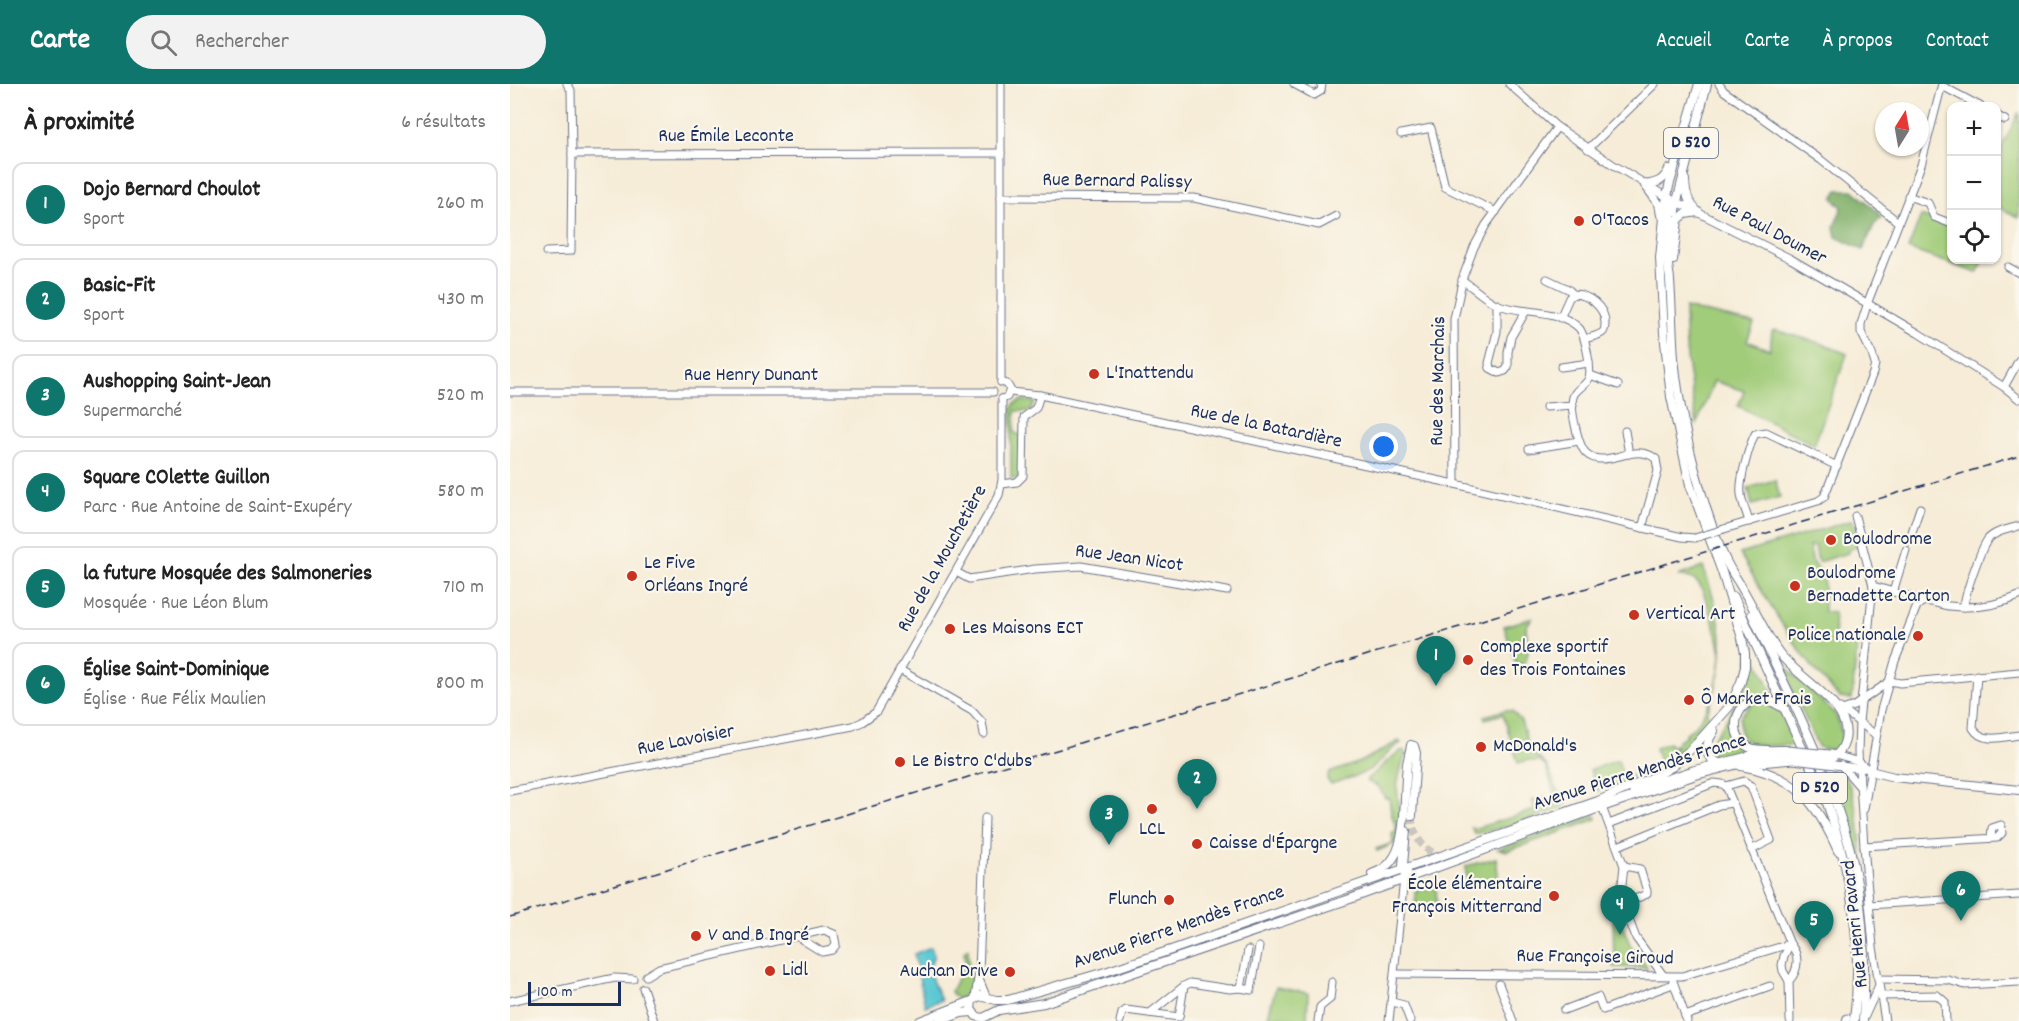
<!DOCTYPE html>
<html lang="fr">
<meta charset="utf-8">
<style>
body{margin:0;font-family:Dekko,sans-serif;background:#f2f2f2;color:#222}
.controls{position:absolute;right:18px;top:18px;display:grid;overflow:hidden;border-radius:12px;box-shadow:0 2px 4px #0004}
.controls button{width:54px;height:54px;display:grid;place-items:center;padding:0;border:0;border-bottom:2px solid #e0e0e0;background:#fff;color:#222;font:30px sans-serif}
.compass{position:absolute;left:1365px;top:18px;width:54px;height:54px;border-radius:50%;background:#fff;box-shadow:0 2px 4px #0004;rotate:11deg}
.scale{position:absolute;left:18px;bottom:15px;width:93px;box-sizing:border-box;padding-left:6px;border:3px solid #1b2f5e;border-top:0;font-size:16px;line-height:21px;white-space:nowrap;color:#1b2f5e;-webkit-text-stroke:4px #fbf7ec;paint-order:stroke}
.you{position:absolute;left:874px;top:363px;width:21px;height:21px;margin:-15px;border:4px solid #fff;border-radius:50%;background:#1a73e8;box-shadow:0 0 0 9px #1a73e833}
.badge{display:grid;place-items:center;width:39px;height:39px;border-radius:50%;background:#0f766e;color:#fff;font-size:20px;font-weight:700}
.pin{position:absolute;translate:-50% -50px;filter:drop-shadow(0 2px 3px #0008)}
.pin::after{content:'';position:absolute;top:32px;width:21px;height:18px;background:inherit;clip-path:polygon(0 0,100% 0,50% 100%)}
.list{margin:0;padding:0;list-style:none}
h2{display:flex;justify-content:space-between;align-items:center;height:78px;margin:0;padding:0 24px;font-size:26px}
h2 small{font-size:20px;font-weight:400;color:#767676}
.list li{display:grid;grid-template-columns:39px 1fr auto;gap:18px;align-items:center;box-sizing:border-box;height:84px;margin:0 12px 12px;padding:0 12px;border:2px solid #e0e0e0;border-radius:12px}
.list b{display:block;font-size:22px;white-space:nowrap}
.list p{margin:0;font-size:20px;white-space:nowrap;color:#767676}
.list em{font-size:20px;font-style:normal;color:#767676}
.icon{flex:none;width:33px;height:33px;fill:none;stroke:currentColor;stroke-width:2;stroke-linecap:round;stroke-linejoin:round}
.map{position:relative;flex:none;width:1509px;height:937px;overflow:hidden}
header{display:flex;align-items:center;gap:36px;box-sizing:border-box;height:84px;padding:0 30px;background:#0f766e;color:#fff}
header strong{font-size:28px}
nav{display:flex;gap:33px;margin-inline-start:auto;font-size:21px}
.search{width:420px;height:54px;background:#f2f2f2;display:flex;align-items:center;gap:15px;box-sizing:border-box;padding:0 21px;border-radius:33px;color:#767676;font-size:22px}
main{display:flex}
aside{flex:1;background:#fff}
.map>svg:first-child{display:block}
.green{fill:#a1cc79;stroke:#5e7e6c;stroke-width:1.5}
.forest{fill:#80b069;stroke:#4e7064;stroke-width:1.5}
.water{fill:#5cc8d3;stroke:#3c7c98;stroke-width:1.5}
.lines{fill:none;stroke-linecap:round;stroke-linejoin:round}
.major-tunnel{stroke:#cac6bf;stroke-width:8;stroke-dasharray:8 4;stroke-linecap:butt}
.minor-casing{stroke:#687188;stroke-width:9}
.major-casing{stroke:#687188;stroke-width:10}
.minor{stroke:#fff;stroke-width:7}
.major{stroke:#fff;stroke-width:8}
.rail{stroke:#1b2f5e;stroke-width:1.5;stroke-dasharray:9 4.5;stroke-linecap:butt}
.minor-bridge-casing{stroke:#687188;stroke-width:9;stroke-linecap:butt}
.major-bridge-casing{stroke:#687188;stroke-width:10;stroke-linecap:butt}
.minor-bridge{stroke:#fff;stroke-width:7}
.major-bridge{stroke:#fff;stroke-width:8}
.poi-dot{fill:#c8321e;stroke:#fbf7ec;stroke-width:2}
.labels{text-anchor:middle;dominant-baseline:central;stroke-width:4.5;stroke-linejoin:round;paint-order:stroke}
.shield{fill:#fbf7ec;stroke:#5e6b89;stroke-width:1.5}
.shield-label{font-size:18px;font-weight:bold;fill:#1b2f5e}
.street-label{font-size:20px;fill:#1b2f5e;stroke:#fbf7ec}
.poi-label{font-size:20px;fill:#1b2f5e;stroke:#fbf7ec;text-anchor:start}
</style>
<header>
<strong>Carte</strong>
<div class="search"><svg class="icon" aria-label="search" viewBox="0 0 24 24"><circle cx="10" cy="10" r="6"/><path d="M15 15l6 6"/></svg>Rechercher</div>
<nav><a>Accueil</a><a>Carte</a><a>À propos</a><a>Contact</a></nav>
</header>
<main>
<aside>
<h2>À proximité<small>6 résultats</small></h2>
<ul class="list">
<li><span class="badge">1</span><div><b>Dojo Bernard Choulot</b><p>Sport</p></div><em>260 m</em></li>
<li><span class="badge">2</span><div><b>Basic-Fit</b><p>Sport</p></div><em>430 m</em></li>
<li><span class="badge">3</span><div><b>Aushopping Saint-Jean</b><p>Supermarché</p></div><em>520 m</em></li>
<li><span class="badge">4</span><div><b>Square COlette Guillon</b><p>Parc · Rue Antoine de Saint-Exupéry</p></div><em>580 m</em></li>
<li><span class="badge">5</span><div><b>la future Mosquée des Salmoneries</b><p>Mosquée · Rue Léon Blum</p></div><em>710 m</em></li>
<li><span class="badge">6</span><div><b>Église Saint-Dominique</b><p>Église · Rue Félix Maulien</p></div><em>800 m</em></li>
</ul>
</aside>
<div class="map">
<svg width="1509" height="937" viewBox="0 0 1509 937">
<rect width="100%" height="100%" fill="#fbf7ec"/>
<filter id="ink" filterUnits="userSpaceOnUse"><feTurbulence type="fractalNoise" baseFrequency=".0167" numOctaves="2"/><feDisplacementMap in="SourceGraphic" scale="12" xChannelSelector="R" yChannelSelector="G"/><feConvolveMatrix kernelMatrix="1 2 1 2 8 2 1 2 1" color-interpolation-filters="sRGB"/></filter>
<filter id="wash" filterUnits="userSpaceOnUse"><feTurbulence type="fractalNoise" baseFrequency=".008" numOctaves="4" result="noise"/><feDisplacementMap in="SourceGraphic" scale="24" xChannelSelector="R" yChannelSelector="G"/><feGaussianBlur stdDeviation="1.35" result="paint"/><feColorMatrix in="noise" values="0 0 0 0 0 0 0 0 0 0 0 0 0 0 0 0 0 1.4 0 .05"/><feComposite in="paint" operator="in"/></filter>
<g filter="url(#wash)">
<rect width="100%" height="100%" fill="#f6ecd7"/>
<g class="green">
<path d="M 1509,28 L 1509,134 L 1487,122 L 1487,73 Z"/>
<path d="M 1411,132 L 1441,143 L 1442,176 L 1474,176 L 1467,189 L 1398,165 Z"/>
<path d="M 1175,224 L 1244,239 L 1237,257 L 1260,266 L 1262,247 L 1266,246 L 1313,260 L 1337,270 L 1304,361 L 1228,322 L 1234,307 L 1204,297 L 1187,340 C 1180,302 1174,264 1175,224 Z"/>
<path d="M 512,316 L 525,318 L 521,327 L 505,327 L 504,349 L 511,351 L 511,389 L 509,393 L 501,395 L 501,326 L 505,319 Z"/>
<path d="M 1265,396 L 1270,413 L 1242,421 L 1238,404 Z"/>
<path d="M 1343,436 L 1346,448 L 1343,449 L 1347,463 L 1338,466 L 1338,469 L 1308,478 L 1305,462 L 1299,462 L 1303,480 L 1314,491 L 1314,528 L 1324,529 L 1325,559 L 1347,562 L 1342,615 L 1330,614 C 1288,572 1260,521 1230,470 Z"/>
<path d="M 1193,483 C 1214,539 1219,573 1197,629 L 1202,638 L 1163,678 L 1168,656 L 1176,652 L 1175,650 C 1197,636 1210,597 1211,571 C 1211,561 1195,508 1189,500 C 1184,494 1176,492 1168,492 Z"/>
<path d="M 1022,534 L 1016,543 C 1017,560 1022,563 1014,580 L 1009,579 L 1007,583 L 994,542 Z"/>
<path d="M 1243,566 L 1265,615 L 1256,613 L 1226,626 C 1218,646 1225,650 1237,665 L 1202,673 L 1200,658 C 1221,631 1240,603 1239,568 Z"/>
<path d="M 1266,570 L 1284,591 L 1326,631 L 1332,650 L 1331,660 L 1326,666 L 1312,665 L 1308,662 Z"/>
<path d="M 1253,618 C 1276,627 1275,640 1284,661 C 1268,661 1234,667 1230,647 C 1229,643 1230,636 1230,632 L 1242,620 Z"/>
<path d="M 996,626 L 1002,627 L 1011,637 L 1020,666 L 1037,682 L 1049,709 L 1057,717 L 1053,724 L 994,743 L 965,750 L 961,743 L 963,745 L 1025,726 L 1022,716 L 1035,712 L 1038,722 L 1047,719 L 1036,683 L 1028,676 L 1026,678 L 1018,676 L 1008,679 L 993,630 L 975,635 L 974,632 Z"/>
<path d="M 889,657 L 891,659 C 880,664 875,674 866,681 C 853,692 836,695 821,700 L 817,696 L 819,689 L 852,677 Z"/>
<path d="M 1159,659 L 1160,662 L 1165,661 C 1164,672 1160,680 1151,686 L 1087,707 L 1080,686 L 1108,676 L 1114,694 L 1150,682 L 1145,664 Z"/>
<path d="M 893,666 L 896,669 C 893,678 887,697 887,705 C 889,722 895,743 884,760 L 867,767 L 866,765 L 883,759 L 882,750 L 887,747 L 881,728 L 879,714 L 875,714 L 868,702 L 858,698 L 857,695 C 869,687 882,670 893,666 Z"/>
<path d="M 1320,687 C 1323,687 1327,687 1330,688 C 1346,695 1351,761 1353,779 L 1354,788 L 1350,793 L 1341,753 Z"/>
<path d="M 1085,731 L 1087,735 L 997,767 L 988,765 Z"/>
<path d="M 986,774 L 989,798 L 956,802 L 956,782 Z"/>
<path d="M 926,803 L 927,821 L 911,821 L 911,827 L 906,827 L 905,808 L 907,805 Z"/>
<path d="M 1108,830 L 1121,863 L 1138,884 L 1104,883 L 1103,831 Z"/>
<path d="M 458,865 L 459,884 L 463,897 L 457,912 L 447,915 L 441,908 L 455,878 L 454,868 Z"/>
<path d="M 766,903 L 798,909 L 797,937 L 758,932 Z"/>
</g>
<path class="forest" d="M 1328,106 L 1343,106 L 1368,128 L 1371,134 L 1364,141 L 1353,166 L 1326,153 L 1324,143 L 1332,123 L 1323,114 Z"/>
<path class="water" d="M 421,863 L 424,871 C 415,889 424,899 431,916 L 415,922 L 404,870 Z"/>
</g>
<g filter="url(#ink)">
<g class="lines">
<path class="major-tunnel" d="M 902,732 C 901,748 912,766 928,771 C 935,773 945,771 952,769"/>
<defs>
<g id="minor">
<path d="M 57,0 L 61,6 L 62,70"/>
<path d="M 491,0 L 491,298"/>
<path d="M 784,0 L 804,11 L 811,7 L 812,0"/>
<path d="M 999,0 L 1047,43 L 1102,80 L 1157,113 L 1281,175 L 1408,249 L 1494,303 L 1509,315"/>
<path d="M 1209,0 L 1214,7 L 1311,76 L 1388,138"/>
<path d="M 1432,2 L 1470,22"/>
<path d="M 1486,31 L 1495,36"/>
<path d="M 891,50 L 921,44 L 935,103 L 986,128"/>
<path d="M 1078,65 L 1145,0"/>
<path d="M 1398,112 L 1418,119 L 1424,133 L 1442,140"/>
<path d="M 491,113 L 684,114 L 809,141 L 826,132"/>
<path d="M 36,168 L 61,167 L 62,70 L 491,69"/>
<path d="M 1498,183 L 1509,189"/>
<path d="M 1037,195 L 1058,205 L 1063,210 C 1078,210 1095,223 1095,239 C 1095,242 1095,246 1093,248 C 1089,252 1080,253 1075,255"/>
<path d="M 952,196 C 963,203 974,214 986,220 C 1011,231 1047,223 1069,244 C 1075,251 1083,289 1078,296 C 1074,303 1065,305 1063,313 C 1060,324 1068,363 1077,370 C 1096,386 1124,357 1146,375 L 1148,387 L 1132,444"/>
<path d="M 987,220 L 987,248 L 979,279 L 980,284 L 989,289 L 995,287 L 998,283 L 998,268 L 1001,253 L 1016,227"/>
<path d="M 1050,234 L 1059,214 L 1063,210"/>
<path d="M 1051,283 L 1079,279"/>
<path d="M 1080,291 L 1108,301"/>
<path d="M 491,298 L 497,300 L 500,305 L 497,313 L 492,315"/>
<path d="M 1494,303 L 1509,276"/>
<path d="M 0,308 L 483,308"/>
<path d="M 500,308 L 530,311 L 945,400 L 1172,453 L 1185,454"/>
<path d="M 1036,323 L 1063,321"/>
<path d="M 1115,347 L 1119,370"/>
<path d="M 1019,365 L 1069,357"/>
<path d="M 492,400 L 507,398 L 513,392 L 514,333 L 526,324 L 530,311"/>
<path d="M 945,400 L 944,235 L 953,193 L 964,163 L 976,141 L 1047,43"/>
<path d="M 1345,432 L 1363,502 L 1349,638 L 1348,668 L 1354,762 L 1363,863 L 1375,937"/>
<path d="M 1239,438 C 1237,429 1232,420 1231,410 C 1229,397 1239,362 1245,350 L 1256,348 L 1327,382"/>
<path d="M 1214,445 L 1308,417 L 1314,413 L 1363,289 L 1365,280 L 1362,270 L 1351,248 L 1351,240 L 1359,215 L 1411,81 L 1432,0"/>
<path d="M 1399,457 L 1410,424"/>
<path d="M 446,488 L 459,495 L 525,485 L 571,482 L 717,507"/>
<path d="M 1363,502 L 1408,515 L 1412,518"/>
<path d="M 1383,508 L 1396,466"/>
<path d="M 1412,518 C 1421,516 1430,521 1439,522 C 1464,525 1486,522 1509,512"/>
<path d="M 1454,523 C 1454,512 1471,464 1478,455 C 1485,447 1499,445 1509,442"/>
<path d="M 390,586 L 462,627 L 472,638 L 474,650"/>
<path d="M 1467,591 L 1463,644 C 1472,660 1493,653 1509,651"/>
<path d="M 1380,597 L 1390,599 L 1509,588"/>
<path d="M 1330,624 L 1366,651"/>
<path d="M 1332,626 L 1344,622 L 1380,597"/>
<path d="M 1322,670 L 1349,678 L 1360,687"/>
<path d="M 1240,680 L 1283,676"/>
<path d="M 1325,681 L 1352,685"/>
<path d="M 1331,681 L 1349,702"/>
<path d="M 1216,702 L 1280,860 C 1290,871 1289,886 1279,897"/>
<path d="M 1122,706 L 1183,686 L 1253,668"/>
<path d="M 0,707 L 343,642 L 352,638 L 366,628 L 489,411 L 492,396 L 492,315"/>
<path d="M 1092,723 L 1114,782 L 1111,809 L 1113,820 L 1126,854 L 1153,891"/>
<path d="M 1354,725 L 1371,626 L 1385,577 L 1407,522 L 1412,518"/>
<path d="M 1099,740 L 1204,699 L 1212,700 L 1216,702 L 1234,697 L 1241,702 L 1261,756 L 1241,766"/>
<path d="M 1108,762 L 1209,721 L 1222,719"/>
<path d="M 1354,762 L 1487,754 L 1492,749 L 1491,741 L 1482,744 L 1481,754"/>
<path d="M 1113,820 L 1137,810 L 1137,807 L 1130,785 L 1114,782"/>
<path d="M 1359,821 L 1509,811"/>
<path d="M 1280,860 L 1274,872 L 1272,881 L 1273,887 L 1279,897 L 1280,937"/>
<path d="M 885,890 L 1172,892 L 1280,860"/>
<path d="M 136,892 L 149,884 L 314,846 L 324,850 L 326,861 L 322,866 L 312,868 L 288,853"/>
<path d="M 469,895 L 476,912"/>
<path d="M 1368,895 L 1438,896 L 1455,901 L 1509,898"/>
<path d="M 1163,897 L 1177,937"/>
<path d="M 989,900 L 1003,937"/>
<path d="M 133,904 L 144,937"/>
<path d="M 731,904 L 738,866"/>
<path d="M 1371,912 L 1427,911 L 1435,918 L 1436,937"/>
<path d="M 465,914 L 469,888 L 475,734"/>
<path d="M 0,917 L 95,896 L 105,894 L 123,895"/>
<path d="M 882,918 L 894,921 L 900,937"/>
<path d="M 1054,926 L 1088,913 L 1093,926 L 1163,900"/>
<path d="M 640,929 L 674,902"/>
<path d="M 1175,932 L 1260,902"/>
<path d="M 1355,932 L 1369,901"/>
<path d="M 610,937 L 612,929 L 616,926 L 669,933 L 674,902 L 680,899 L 720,905 L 731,904 L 741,906 L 749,863"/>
<path d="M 808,937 L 810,923 L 820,915 L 822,898"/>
<path d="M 879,937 L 895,785"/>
<path d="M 1336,937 L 1337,934"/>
</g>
<g id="major">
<path d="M 1189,0 L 1159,102 L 1155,124 L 1150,174 L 1154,249 L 1161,313 L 1180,401 L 1212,488 L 1232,554 L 1235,569 L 1235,583 L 1231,598 L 1220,622 L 1186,660 L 1163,682 L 1146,692 L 1088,717 L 664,865 L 595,888 L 498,916 L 486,916 L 469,912 L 462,917 L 461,925 L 466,932 L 473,934 L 489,926 L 534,919 L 840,815 L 1092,723 L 1186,691 L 1252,674 L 1280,672"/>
<path d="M 1175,96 C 1175,109 1178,119 1188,128"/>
<path d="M 1135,101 C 1147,99 1154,97 1159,85"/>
<path d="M 1135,101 L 1149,120 L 1151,131"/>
<path d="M 1157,113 L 1162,120 C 1162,139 1157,159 1158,179 C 1158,185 1160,191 1160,197 C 1162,222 1162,248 1164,274 C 1169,325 1181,376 1196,424 C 1204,447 1211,471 1224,491 C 1240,515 1251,542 1267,566 C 1285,594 1343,619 1335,656 C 1333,664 1329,670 1322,674"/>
<path d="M 1166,128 L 1167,117 L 1197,0"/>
<path d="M 1163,176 L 1168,136 L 1175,130 L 1188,128"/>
<path d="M 1224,513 L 1317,719 C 1341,788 1353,864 1344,937"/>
<path d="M 1242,530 C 1277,607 1318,683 1340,765 C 1354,821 1356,880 1353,937"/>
<path d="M 1275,625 C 1268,621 1261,616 1254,615 C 1224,612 1214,657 1244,665 C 1254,667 1267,666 1277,666"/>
<path d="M 1204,647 C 1192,665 1195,678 1218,681"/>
<path d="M 1231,682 C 1286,691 1307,719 1328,767"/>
<path d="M 1360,687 L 1384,693 L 1509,706"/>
<path d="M 902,732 L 906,669 L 904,662"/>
<path d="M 896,747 L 893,781 L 897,787"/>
<path d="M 862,790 C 872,786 879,782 884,773 C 897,754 894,704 897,680 C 898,674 900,668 901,661"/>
<path d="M 410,937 L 462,917"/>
<path d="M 430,937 L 451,929 L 462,928"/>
</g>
</defs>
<use href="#minor" class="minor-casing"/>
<use href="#major" class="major-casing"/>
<use href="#minor" class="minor"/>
<use href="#major" class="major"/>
<path class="rail" d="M 0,833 L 1509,372"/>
<defs>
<g id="minor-bridge">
<path d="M 1185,454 L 1214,445"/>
<path d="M 1277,666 L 1320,670"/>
<path d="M 1283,676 L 1325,681"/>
</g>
<path id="major-bridge" d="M 1280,672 L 1322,674"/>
</defs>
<use href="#minor-bridge" class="minor-bridge-casing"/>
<use href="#major-bridge" class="major-bridge-casing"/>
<use href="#minor-bridge" class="minor-bridge"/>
<use href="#major-bridge" class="major-bridge"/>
</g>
</g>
<g class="poi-dot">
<circle cx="1069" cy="137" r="6"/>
<circle cx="584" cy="290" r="6"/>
<circle cx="1321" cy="456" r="6"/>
<circle cx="122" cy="492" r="6"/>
<circle cx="1285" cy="502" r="6"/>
<circle cx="1124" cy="531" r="6"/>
<circle cx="440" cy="545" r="6"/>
<circle cx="1408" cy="552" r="6"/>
<circle cx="958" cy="576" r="6"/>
<circle cx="1179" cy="616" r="6"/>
<circle cx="971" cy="663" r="6"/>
<circle cx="390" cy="678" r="6"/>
<circle cx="642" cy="725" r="6"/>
<circle cx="687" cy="760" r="6"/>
<circle cx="1044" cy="812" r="6"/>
<circle cx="659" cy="816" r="6"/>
<circle cx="186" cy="852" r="6"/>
<circle cx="260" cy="887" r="6"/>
<circle cx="500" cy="888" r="6"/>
</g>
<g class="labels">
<g class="shield">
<rect x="1154" y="44" width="54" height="30" rx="4.5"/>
<rect x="1283" y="689" width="54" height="30" rx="4.5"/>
</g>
<g class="shield-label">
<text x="1181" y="59">D 520</text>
<text x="1310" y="704">D 520</text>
</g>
<g class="street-label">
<text x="216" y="53">Rue Émile Leconte</text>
<text transform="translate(607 98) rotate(1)">Rue Bernard Palissy</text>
<text transform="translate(1259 147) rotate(28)">Rue Paul Doumer</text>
<text x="241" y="292">Rue Henry Dunant</text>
<text transform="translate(929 297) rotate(-89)">Rue des Marchais</text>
<text transform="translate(756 343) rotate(12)">Rue de la Batardière</text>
<text transform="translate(433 475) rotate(-61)">Rue de la Mouchetière</text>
<text transform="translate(619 475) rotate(8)">Rue Jean Nicot</text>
<text transform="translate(176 657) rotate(-11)">Rue Lavoisier</text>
<text transform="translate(1130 689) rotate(-17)">Avenue Pierre Mendès France</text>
<text transform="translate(1346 840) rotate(-96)">Rue Henri Pavard</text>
<text transform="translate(669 844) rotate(-19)">Avenue Pierre Mendès France</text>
<text transform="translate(1085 874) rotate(1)">Rue Françoise Giroud</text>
</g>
<g class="poi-label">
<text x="1081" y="137">O'Tacos</text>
<text x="596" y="290">L'Inattendu</text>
<text x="1333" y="456">Boulodrome</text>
<text x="134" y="480">Le Five<tspan x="134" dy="23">Orléans Ingré</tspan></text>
<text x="1297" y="490">Boulodrome<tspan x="1297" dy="23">Bernadette Carton</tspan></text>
<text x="1136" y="531">Vertical Art</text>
<text x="452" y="545">Les Maisons ECT</text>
<text x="1396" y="552" text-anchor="end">Police nationale</text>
<text x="970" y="564">Complexe sportif<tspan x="970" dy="23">des Trois Fontaines</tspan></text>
<text x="1191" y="616">Ô Market Frais</text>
<text x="983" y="663">McDonald's</text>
<text x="402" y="678">Le Bistro C'dubs</text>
<text x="642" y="746" text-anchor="middle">LCL</text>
<text x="699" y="760">Caisse d'Épargne</text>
<text x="1032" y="801" text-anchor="end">École élémentaire<tspan x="1032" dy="23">François Mitterrand</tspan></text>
<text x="647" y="816" text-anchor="end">Flunch</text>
<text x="198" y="852">V and B Ingré</text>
<text x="272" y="887">Lidl</text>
<text x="488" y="888" text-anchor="end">Auchan Drive</text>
</g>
</g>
</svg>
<div class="controls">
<button>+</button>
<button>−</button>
<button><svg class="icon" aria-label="locate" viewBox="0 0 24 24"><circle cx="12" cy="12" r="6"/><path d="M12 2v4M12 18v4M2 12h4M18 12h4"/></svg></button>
</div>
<svg class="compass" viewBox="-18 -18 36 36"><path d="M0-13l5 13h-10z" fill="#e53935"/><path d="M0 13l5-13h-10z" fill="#767676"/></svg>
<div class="scale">100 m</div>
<div class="you"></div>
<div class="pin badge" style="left:926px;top:602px">1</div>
<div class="pin badge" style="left:687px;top:725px">2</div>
<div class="pin badge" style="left:599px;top:761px">3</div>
<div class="pin badge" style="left:1110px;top:851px">4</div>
<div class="pin badge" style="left:1304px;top:867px">5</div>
<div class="pin badge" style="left:1451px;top:837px">6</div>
</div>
</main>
